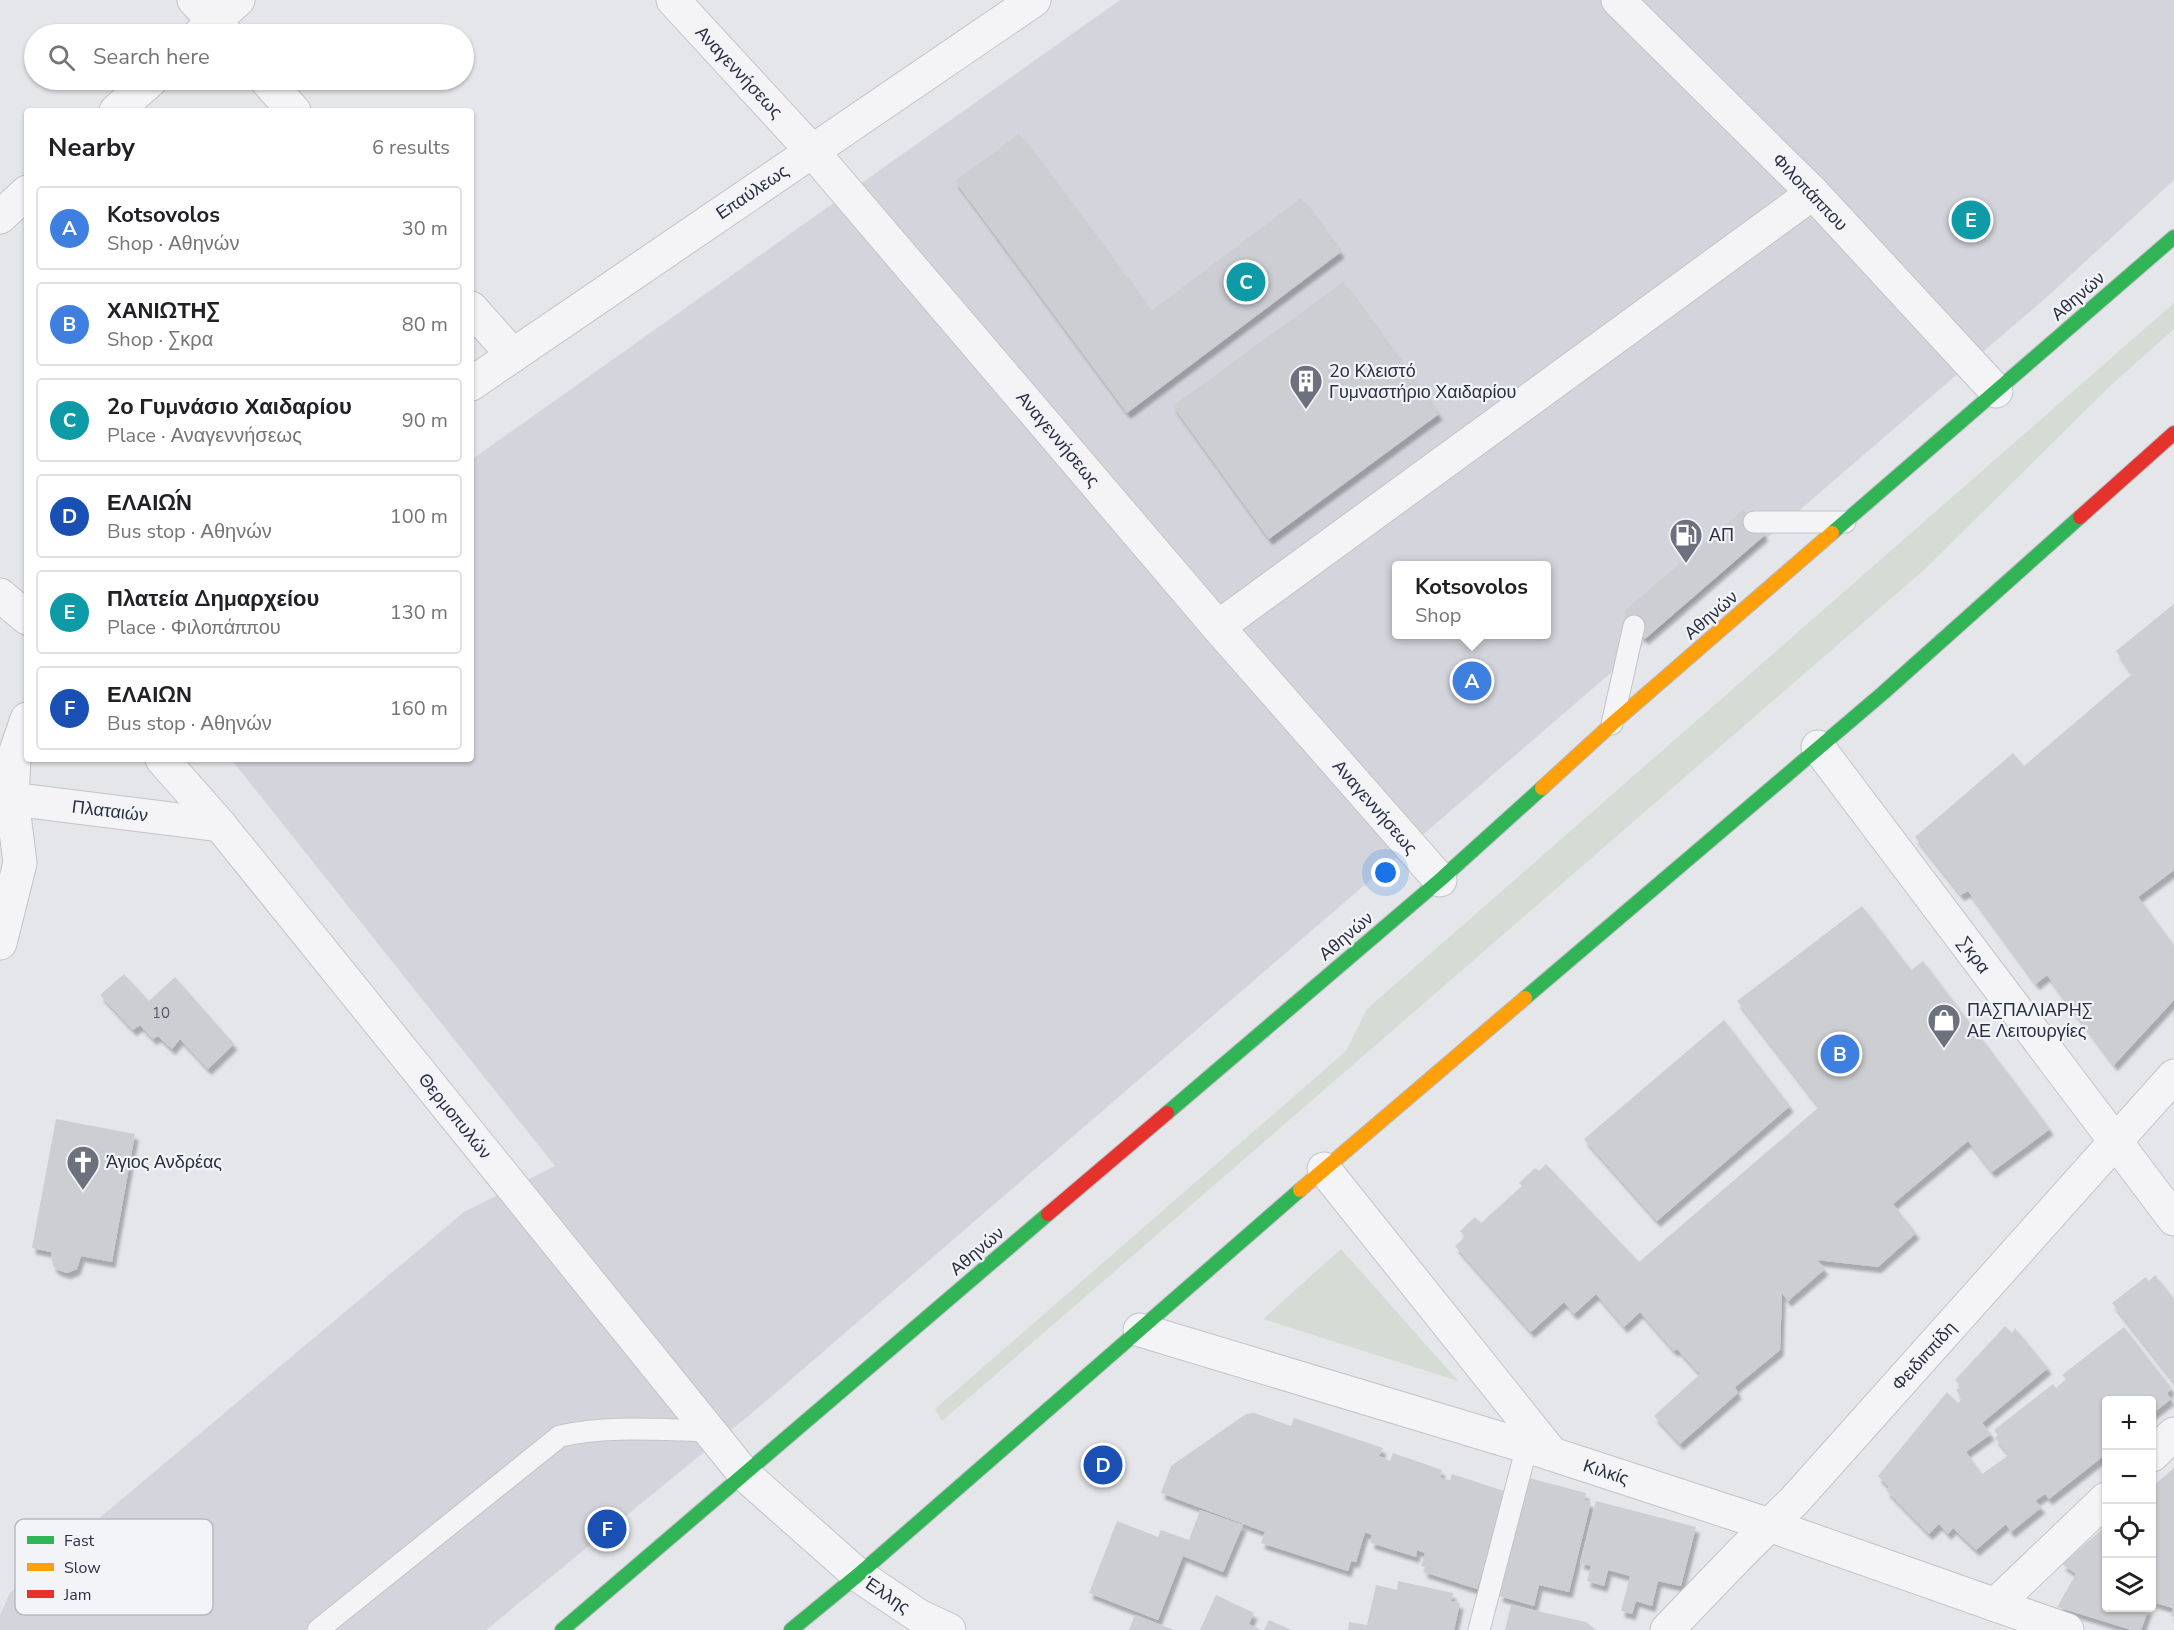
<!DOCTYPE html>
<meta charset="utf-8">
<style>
body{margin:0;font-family:"Nunito Sans",sans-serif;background:#f6f6f6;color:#202124}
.controls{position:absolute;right:18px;bottom:18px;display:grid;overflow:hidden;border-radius:6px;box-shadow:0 2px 4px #0004}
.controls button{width:54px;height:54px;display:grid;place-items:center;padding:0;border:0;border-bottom:2px solid #e0e0e0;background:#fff;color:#202124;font:30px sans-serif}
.you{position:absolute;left:1386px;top:873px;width:21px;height:21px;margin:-15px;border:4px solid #fff;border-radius:50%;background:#1a73e8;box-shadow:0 0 0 9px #1a73e833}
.badge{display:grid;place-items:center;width:39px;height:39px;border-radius:50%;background:#0b8043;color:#fff;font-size:20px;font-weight:700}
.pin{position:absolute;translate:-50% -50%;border:3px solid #fff;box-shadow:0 2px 6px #0006}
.popup{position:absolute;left:1392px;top:561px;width:159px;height:78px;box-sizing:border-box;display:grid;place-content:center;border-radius:6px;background:#fff;filter:drop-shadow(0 2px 4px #0005);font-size:20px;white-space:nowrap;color:#757577}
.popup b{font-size:22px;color:#202124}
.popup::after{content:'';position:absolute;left:50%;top:100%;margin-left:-12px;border:12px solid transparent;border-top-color:#fff}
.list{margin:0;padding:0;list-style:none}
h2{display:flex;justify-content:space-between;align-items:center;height:78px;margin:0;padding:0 24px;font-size:26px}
h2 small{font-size:20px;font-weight:400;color:#757577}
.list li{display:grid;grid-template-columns:39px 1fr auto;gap:18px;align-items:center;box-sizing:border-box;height:84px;margin:0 12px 12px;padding:0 12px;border:2px solid #e0e0e0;border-radius:6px}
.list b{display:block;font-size:22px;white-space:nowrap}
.list p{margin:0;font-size:20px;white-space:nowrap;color:#757577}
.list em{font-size:20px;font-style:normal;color:#757577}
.icon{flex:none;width:33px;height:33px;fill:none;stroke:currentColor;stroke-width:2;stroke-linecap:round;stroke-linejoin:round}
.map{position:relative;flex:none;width:2174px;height:1630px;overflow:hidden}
.search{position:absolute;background:#fff;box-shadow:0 2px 4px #0004;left:24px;top:24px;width:450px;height:66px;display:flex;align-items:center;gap:15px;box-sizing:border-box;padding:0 21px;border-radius:33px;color:#757577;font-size:22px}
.panel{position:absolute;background:#fff;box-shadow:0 2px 4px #0004;left:24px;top:108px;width:450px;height:654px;border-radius:6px}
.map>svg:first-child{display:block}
.built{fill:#d4d5dc;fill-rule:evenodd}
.green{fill:#d4dcd5}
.building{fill:#cdced2;filter:url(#shadow)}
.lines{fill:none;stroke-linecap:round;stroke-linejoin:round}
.lane-casing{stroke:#c3c4c7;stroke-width:23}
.street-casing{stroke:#c3c4c7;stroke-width:35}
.fast-casing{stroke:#b7b9be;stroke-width:16}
.slow-casing{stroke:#b7b9be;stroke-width:16}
.jam-casing{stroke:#b7b9be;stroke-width:16}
.lane{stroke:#f4f4f6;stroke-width:21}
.street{stroke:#f4f4f6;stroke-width:33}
.fast{stroke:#30b455;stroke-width:14}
.slow{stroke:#ff9f0a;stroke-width:14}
.jam{stroke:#e5322d;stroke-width:14}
.labels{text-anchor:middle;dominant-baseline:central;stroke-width:4.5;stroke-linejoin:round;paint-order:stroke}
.number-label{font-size:15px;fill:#555868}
.street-label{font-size:18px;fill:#2c3043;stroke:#f3f4f8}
.poi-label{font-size:18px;fill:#2c3043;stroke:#f3f4f8;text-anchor:start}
.key{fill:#f3f4f8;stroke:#b7b9c2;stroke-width:1.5}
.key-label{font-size:16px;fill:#2c3043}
</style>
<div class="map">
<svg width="2174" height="1630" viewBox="0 0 2174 1630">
<defs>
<filter id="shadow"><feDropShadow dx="3.5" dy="6" stdDeviation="1.5" flood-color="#0004"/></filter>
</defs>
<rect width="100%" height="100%" fill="#e5e6e9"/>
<path class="built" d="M 1120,0 L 2174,0 L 2174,180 L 2048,296 L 752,1413 L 486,1630 L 0,1630 L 0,1615 L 10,1593 L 464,1212 L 555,1166 L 231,759 L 471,759 L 471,460 ZM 1397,566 L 1547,566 L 1547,634 L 1397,634 Z"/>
<g class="green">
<path d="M 2174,303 L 2174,329 L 2108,388 L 1925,569 L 942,1421 L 935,1409 L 1346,1051 L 1367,1009 Z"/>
<path d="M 1341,1249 L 1458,1381 L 1263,1319 Z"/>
</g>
<g class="building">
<path d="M 1019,134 L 1151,311 L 1301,198 L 1341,252 L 1127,413 L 955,181 Z"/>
<path d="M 1343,282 L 1439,414 L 1269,539 L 1173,406 Z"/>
<path d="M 1744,509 L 1765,535 L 1645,639 L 1623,612 Z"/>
<path d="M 2174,604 L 2174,870 L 2138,897 L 2174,945 L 2174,1000 L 2114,1065 L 2047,975 L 2036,984 L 1968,891 L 1961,895 L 1915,837 L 2013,753 L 2024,766 L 2132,674 L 2116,651 Z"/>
<path d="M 1862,906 L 1911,970 L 1923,961 L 2050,1129 L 1992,1172 L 1968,1141 L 1893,1204 L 1916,1233 L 1878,1267 L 1817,1260 L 1825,1269 L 1788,1301 L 1782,1293 L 1780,1350 L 1735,1387 L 1738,1393 L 1680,1444 L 1654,1416 L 1700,1374 L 1677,1349 L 1674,1351 L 1640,1312 L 1624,1327 L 1596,1294 L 1574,1314 L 1564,1302 L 1531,1332 L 1455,1246 L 1465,1237 L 1460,1231 L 1475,1217 L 1481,1223 L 1522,1186 L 1519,1183 L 1535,1168 L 1539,1171 L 1546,1164 L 1639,1262 L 1819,1107 L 1737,1001 Z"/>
<path d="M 124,974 L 149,1001 L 175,977 L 234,1044 L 208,1069 L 180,1039 L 172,1049 L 158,1036 L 153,1039 L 140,1025 L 133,1030 L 100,995 Z"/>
<path d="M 1724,1020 L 1790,1106 L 1657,1221 L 1584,1139 Z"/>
<path d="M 56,1119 L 135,1134 L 112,1262 L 81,1256 L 77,1269 L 67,1273 L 58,1270 L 53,1266 L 51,1252 L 32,1248 Z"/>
<path d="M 2155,1275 L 2174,1299 L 2174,1382 L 2112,1303 L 2146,1277 L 2149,1281 Z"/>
<path d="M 2005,1326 L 2012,1333 L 2015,1328 L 2048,1368 L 1982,1423 L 1991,1434 L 1966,1452 L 1982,1474 L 2009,1455 L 1995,1438 L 1998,1435 L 1994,1430 L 2053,1384 L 2056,1388 L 2066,1379 L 2062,1375 L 2124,1327 L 2172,1389 L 2167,1393 L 2171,1399 L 2152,1414 L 2152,1400 L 2106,1400 L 2106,1444 L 2102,1447 L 2106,1454 L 2049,1499 L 2045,1494 L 2035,1501 L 2042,1507 L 2011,1532 L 2006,1524 L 1976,1550 L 1953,1528 L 1948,1534 L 1939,1524 L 1929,1534 L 1886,1490 L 1889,1487 L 1878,1476 L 1947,1392 L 1958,1403 L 1962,1399 L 1956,1390 L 1961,1386 L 1955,1380 Z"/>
<path d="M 1254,1413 L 1291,1426 L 1294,1418 L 1383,1448 L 1379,1456 L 1384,1458 L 1390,1461 L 1393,1453 L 1442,1470 L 1440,1477 L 1444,1479 L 1450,1480 L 1452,1474 L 1507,1492 L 1477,1589 L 1424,1572 L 1425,1567 L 1421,1566 L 1425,1553 L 1417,1550 L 1416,1557 L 1371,1543 L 1372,1535 L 1365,1532 L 1356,1562 L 1351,1561 L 1348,1571 L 1261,1543 L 1265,1532 L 1161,1493 L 1171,1466 L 1246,1414 Z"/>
<path d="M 2174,1468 L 2174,1617 L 2171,1616 L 2173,1608 L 2152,1602 L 2152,1487 Z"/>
<path d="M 1529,1478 L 1586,1493 L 1584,1500 L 1591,1502 L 1569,1592 L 1539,1585 L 1534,1606 L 1499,1596 Z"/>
<path d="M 1596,1501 L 1696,1527 L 1681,1586 L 1658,1581 L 1652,1606 L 1636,1601 L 1632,1614 L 1621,1611 L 1630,1576 L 1608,1570 L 1604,1586 L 1587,1581 L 1591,1566 L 1580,1563 Z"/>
<path d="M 1200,1510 L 1243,1525 L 1223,1572 L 1183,1556 L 1158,1620 L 1089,1593 L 1117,1521 L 1158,1537 L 1161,1530 L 1189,1540 Z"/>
<path d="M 2106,1526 L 2106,1608 L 2149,1608 L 2141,1630 L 2132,1630 L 2057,1607 L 2076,1574 L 2062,1564 Z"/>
<path d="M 1398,1581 L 1453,1593 L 1451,1601 L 1460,1603 L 1454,1630 L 1348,1630 L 1349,1622 L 1367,1625 L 1376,1585 L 1397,1590 Z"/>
<path d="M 1216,1595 L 1254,1613 L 1249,1624 L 1261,1630 L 1200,1630 Z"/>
<path d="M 1511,1605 L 1586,1622 L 1596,1630 L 1505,1630 Z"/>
<path d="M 1135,1615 L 1174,1630 L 1129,1630 Z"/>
<path d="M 1269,1620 L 1291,1630 L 1264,1630 Z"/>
</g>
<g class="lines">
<defs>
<g id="lane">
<path d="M 1754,522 L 1845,522"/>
<path d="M 1612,724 L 1634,626"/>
<path d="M 318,1630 L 560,1436 C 608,1425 660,1430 709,1431"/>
<path d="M 1479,1630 L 1527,1446"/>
</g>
<g id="street">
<path d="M 194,0 L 226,34"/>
<path d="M 673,0 L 812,151 L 1218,627 L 1440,880"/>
<path d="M 1618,0 L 1813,193 L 1996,391"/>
<path d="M 200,34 L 238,0"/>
<path d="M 266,80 L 294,111"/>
<path d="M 116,111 L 151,80"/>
<path d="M 0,217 L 27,192"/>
<path d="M 471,308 L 513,355"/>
<path d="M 471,384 L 1034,0"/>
<path d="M 0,595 L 27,618"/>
<path d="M 1218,627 L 1813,193"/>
<path d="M 1818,747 L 2174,1219"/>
<path d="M 162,759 L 220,825 L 745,1475 L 858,1575 L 919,1616 L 949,1630"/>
<path d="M 0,794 L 12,799 L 220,825"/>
<path d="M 0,943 L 20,863 L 12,799 L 14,757 L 27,719"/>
<path d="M 1324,1169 L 1552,1454"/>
<path d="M 1140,1330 L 1552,1454 L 1769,1525 L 2067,1630"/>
<path d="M 2152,1455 L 2174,1434"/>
<path d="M 1995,1605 L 2106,1499"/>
<path d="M 1667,1630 L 1742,1552 L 1795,1500 L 2174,1076"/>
</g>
<g id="fast">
<path d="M 1832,533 L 2174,237"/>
<path d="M 1525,998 L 1883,693 L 2080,517"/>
<path d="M 1167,1113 L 1440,880 L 1542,788"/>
<path d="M 562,1630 L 1048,1214"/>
<path d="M 791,1630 L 858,1575 L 1300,1190"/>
</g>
<g id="slow">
<path d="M 1542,788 L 1612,724 L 1832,533"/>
<path d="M 1300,1190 L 1525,998"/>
</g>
<g id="jam">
<path d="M 2080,517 L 2174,433"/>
<path d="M 1048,1214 L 1167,1113"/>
</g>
</defs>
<use href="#lane" class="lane-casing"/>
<use href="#street" class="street-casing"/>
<use href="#fast" class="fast-casing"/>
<use href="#slow" class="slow-casing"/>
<use href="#jam" class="jam-casing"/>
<use href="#lane" class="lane"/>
<use href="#street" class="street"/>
<use href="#fast" class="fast"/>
<use href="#slow" class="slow"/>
<use href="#jam" class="jam"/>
</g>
<defs>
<symbol id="building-pin" viewBox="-11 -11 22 30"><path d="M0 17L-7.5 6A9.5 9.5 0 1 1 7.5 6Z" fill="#6d707d" stroke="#f3f4f8"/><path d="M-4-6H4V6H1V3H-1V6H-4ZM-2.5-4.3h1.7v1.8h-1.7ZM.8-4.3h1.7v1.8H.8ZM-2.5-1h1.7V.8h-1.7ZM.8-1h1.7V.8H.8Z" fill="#fff"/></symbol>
<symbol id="fuel-pin" viewBox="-11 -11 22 30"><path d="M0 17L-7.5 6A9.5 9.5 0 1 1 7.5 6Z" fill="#6d707d" stroke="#f3f4f8"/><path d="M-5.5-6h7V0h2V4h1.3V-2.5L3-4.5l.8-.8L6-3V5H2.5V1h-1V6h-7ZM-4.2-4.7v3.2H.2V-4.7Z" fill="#fff"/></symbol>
<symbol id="shop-pin" viewBox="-11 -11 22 30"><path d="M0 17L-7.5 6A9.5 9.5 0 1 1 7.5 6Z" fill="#6d707d" stroke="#f3f4f8"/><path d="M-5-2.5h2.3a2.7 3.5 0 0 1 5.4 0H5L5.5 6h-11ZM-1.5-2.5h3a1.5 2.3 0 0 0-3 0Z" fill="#fff"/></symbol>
<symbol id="church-pin" viewBox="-11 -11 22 30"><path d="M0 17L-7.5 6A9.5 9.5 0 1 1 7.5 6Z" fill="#6d707d" stroke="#f3f4f8"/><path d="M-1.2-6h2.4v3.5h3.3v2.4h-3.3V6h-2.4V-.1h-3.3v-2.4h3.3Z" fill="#fff"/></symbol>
</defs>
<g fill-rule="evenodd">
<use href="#building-pin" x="1287" y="362" width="38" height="52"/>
<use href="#fuel-pin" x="1667" y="516" width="38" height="52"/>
<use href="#shop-pin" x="1925" y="1001" width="38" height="52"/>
<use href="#church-pin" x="64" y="1143" width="38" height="52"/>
</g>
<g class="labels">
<g class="number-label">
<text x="161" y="1013">10</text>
</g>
<g class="street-label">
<text transform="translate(739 72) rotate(47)">Αναγεννήσεως</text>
<text transform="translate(752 192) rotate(-34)">Επαύλεως</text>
<text transform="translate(1810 192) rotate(46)">Φιλοπάππου</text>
<text transform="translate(2078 296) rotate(-41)">Αθηνών</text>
<text transform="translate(1058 439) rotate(50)">Αναγεννήσεως</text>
<text transform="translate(1711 615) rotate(-41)">Αθηνών</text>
<text transform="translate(1375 807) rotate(49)">Αναγεννήσεως</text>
<text transform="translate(110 811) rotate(7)">Πλαταιών</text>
<text transform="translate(1346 936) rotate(-40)">Αθηνών</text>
<text transform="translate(1974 955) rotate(53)">Σκρα</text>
<text transform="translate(455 1116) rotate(51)">Θερμοπυλών</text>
<text transform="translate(977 1251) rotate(-40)">Αθηνών</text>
<text transform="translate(1924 1356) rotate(-48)">Φειδιππίδη</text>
<text transform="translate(1606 1472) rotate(18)">Κιλκίς</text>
<text transform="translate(887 1595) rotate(34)">Έλλης</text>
</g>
<g class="poi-label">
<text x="1329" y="371">2ο Κλειστό<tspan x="1329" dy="21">Γυμναστήριο Χαιδαρίου</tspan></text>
<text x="1709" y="535">ΑΠ</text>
<text x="1967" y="1010">ΠΑΣΠΑΛΙΑΡΗΣ<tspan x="1967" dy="21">ΑΕ Λειτουργίες</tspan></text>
<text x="106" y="1162">Άγιος Ανδρέας</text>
</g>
</g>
<rect x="15" y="1519" width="198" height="96" rx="9" class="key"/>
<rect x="27" y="1536" width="27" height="8" fill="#30b455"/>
<rect x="27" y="1563" width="27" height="8" fill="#ff9f0a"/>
<rect x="27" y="1590" width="27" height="8" fill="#e5322d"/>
<g class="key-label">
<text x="64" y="1546">Fast</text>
<text x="64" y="1573">Slow</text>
<text x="64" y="1600">Jam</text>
</g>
</svg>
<div class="controls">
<button>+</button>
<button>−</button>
<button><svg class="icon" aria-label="locate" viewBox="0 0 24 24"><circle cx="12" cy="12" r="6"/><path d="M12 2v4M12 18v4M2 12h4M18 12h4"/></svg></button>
<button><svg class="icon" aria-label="layers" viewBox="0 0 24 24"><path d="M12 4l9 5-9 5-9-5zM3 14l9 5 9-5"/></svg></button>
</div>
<div class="you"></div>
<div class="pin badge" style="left:1472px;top:681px;background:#3f7fe0">A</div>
<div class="popup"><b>Kotsovolos</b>Shop</div>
<div class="pin badge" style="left:1840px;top:1054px;background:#3f7fe0">B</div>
<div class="pin badge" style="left:1246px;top:282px;background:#0f9aa8">C</div>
<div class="pin badge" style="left:1103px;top:1465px;background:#1a4fb4">D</div>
<div class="pin badge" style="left:1971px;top:220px;background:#0f9aa8">E</div>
<div class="pin badge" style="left:607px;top:1529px;background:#1a4fb4">F</div>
<div class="search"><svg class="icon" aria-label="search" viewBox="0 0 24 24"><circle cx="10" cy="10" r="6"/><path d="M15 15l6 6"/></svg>Search here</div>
<section class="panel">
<h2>Nearby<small>6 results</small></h2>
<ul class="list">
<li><span class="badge" style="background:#3f7fe0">A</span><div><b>Kotsovolos</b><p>Shop · Αθηνών</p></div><em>30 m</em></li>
<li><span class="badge" style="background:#3f7fe0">B</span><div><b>ΧΑΝΙΩΤΗΣ</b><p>Shop · Σκρα</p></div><em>80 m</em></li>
<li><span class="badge" style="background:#0f9aa8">C</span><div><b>2ο Γυμνάσιο Χαιδαρίου</b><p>Place · Αναγεννήσεως</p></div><em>90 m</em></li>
<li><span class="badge" style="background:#1a4fb4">D</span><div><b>ΕΛΑΙΏΝ</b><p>Bus stop · Αθηνών</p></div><em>100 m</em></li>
<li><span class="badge" style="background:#0f9aa8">E</span><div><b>Πλατεία Δημαρχείου</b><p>Place · Φιλοπάππου</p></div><em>130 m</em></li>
<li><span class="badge" style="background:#1a4fb4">F</span><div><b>ΕΛΑΙΩΝ</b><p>Bus stop · Αθηνών</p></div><em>160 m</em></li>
</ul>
</section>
</div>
